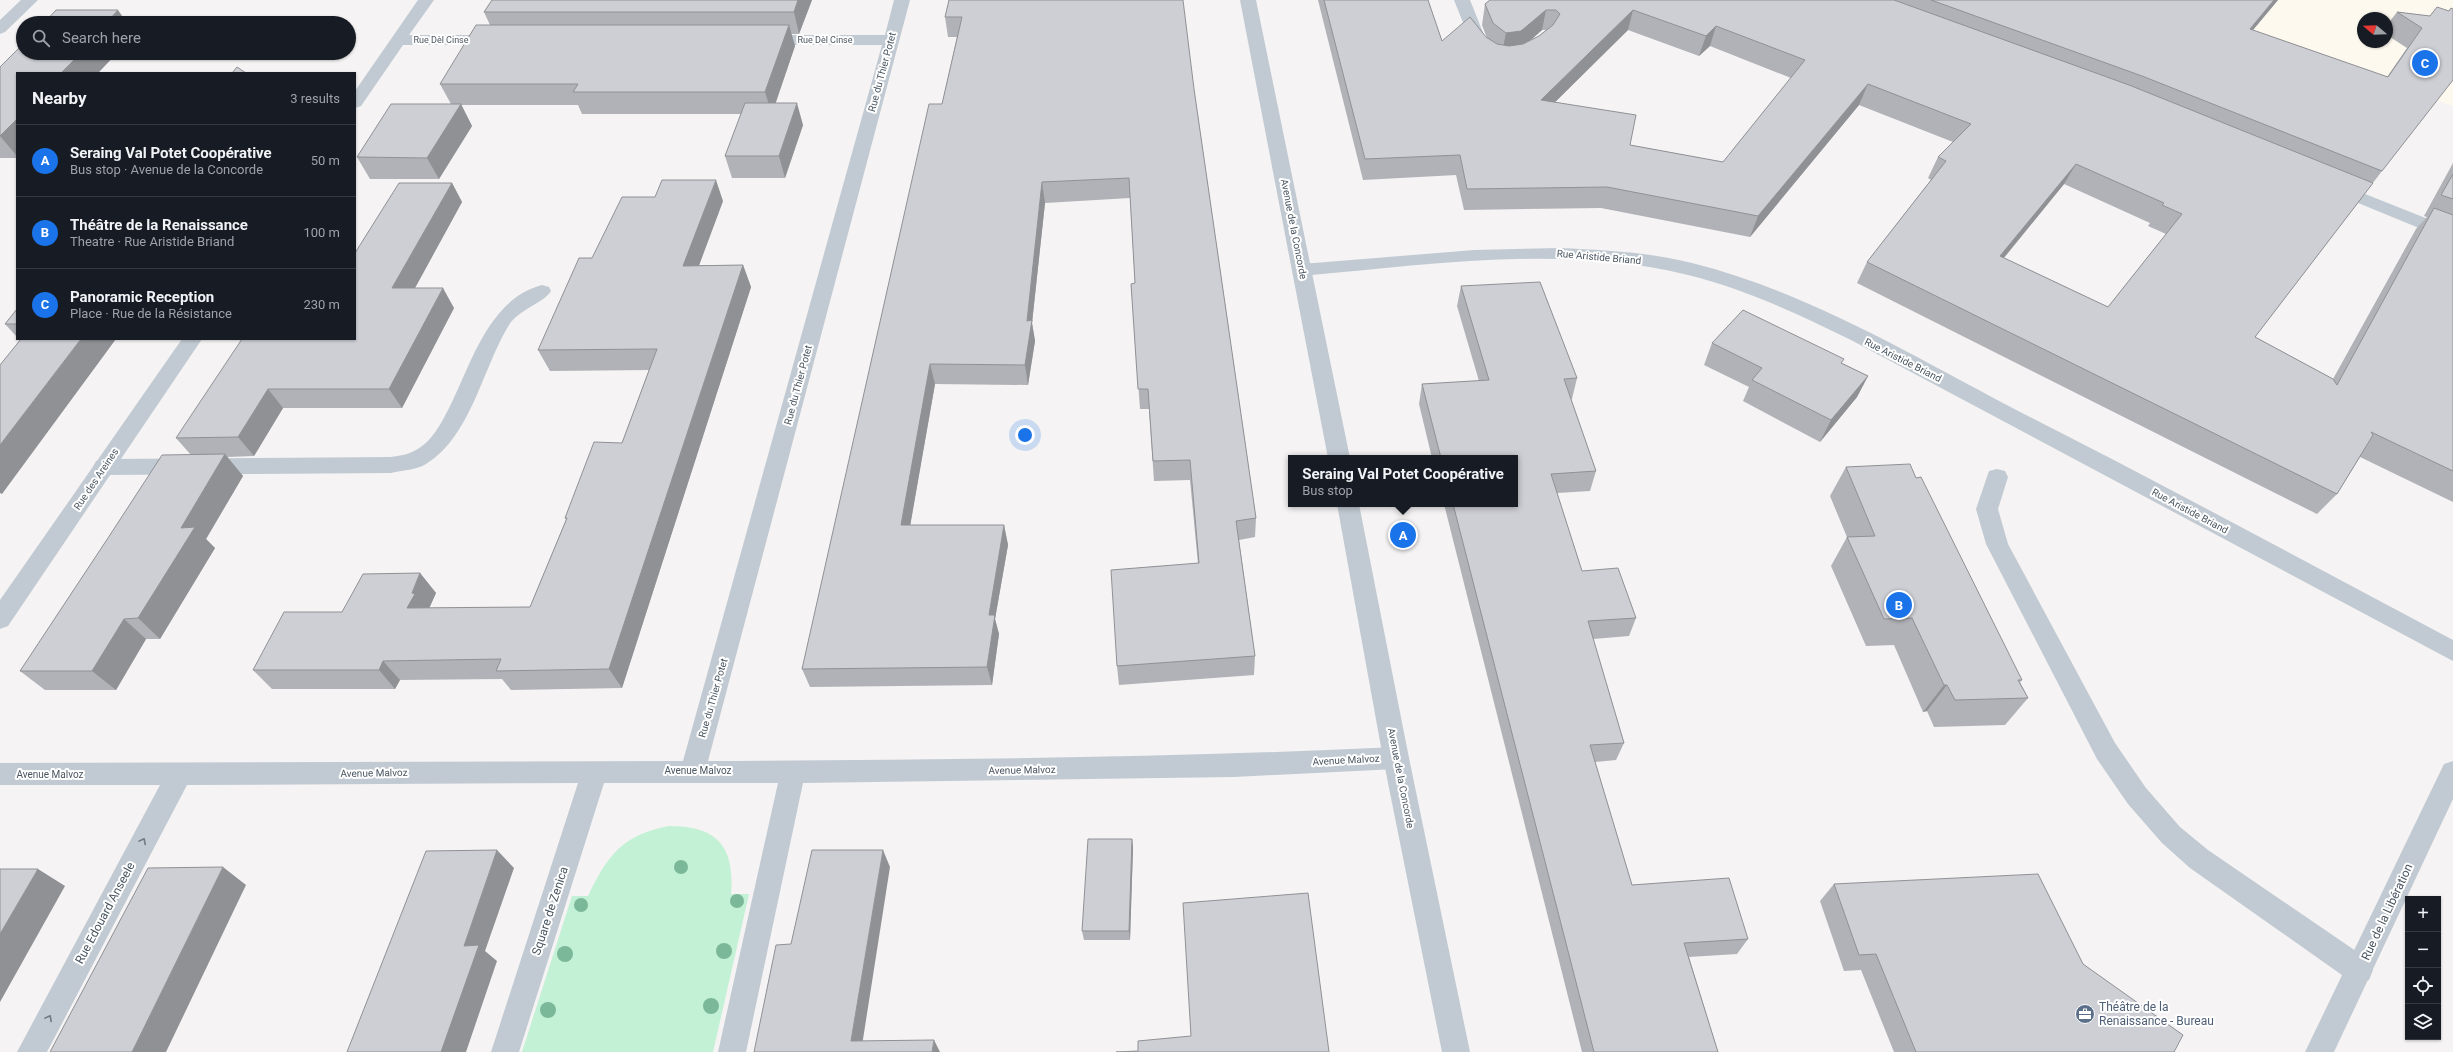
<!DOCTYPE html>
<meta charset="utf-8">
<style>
body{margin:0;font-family:Roboto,sans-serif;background:#242831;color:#f1f3f6}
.controls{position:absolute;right:12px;bottom:12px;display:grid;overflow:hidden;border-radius:0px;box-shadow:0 1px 3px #0004}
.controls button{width:36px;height:36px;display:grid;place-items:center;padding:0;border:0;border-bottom:1px solid #363941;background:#171b24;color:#f1f3f6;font:20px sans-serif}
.compass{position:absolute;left:2357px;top:12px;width:36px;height:36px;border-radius:50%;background:#171b24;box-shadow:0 1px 3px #0004;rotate:289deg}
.you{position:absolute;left:1025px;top:435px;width:14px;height:14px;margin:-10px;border:3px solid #fff;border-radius:50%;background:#1a73e8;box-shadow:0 0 0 6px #1a73e833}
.badge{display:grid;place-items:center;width:26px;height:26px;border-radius:50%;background:#1a73e8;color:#fff;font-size:13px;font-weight:700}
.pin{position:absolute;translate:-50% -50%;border:2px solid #fff;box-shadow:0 1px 4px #0006}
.popup{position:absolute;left:1288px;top:455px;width:230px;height:52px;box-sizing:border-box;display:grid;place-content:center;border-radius:0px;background:#171b24;filter:drop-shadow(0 1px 3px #0005);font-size:13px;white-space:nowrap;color:#9ea1a6}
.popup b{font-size:15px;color:#f1f3f6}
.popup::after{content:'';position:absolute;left:50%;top:100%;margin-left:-8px;border:8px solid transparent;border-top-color:#171b24}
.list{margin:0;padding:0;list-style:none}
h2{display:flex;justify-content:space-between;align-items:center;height:52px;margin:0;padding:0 16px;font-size:17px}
h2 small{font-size:13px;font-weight:400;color:#9ea1a6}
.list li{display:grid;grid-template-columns:26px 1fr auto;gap:12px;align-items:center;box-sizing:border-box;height:72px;padding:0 16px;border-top:1px solid #363941}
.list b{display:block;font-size:15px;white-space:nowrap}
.list p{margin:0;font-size:13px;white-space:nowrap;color:#9ea1a6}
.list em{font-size:13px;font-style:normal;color:#9ea1a6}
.icon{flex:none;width:22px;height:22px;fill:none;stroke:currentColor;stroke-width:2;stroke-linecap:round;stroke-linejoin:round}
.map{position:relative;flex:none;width:2453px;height:1052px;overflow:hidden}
.search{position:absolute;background:#171b24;box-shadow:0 1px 3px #0004;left:16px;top:16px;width:340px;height:44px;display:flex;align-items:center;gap:10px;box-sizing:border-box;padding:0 14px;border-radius:22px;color:#9ea1a6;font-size:15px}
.panel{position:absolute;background:#171b24;box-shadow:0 1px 3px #0004;left:16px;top:72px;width:340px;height:268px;border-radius:0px}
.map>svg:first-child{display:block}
.commercial{fill:#fdf9ef;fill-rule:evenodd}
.green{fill:#c3f1d5}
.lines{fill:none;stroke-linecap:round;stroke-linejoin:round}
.service{fill:#c1cad2;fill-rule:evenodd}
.minor{fill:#c1cad2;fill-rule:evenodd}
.tertiary{fill:#c1cad2;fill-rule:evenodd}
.tree{fill:#7bb799}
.wall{fill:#b0b2b7;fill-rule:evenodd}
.shaded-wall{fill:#909195}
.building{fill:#cdcfd5;stroke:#909195;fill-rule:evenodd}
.oneway{stroke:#6e7983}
.labels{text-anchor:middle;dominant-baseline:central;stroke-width:4;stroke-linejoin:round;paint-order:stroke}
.far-street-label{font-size:9px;fill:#4a5661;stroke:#fff}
.street-label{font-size:10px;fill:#4a5661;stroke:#fff}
.near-street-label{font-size:12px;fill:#4a5661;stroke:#fff}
.near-service-label{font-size:12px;fill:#4e5e75;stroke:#fff;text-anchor:start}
</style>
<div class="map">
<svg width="2453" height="1052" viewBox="0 0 2453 1052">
<rect width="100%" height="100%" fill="#f5f3f3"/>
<path class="commercial" d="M 2150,0 L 2453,0 L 2453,106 L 2340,67 ZM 2363,18 L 2387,18 L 2387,42 L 2363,42 Z"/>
<path class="green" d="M 669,826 C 717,826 735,846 731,894 L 749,894 L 713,1052 L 522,1052 L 572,896 L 588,896 C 608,855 622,835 669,826 Z"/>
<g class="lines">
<g class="service">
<path d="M 1454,0 L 1470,0 L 1488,45 L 1486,48 L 1474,48 L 1472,45 Z"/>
<path d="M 542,285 L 549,287 L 551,291 C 544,303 519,309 509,325 C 483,367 471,437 426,464 C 417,470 402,470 391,473 L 104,475 L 96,473 L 93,467 L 96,461 L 104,459 L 391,457 C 397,456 406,455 412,452 C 431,444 441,424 450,406 C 472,362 489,299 542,285 Z"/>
<path d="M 1997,469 L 2005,471 L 2008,477 L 1998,509 L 2008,544 L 2115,743 L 2146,788 L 2180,827 L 2208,850 L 2369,960 L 2373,970 L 2369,980 L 2359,984 L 2349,980 L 2190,868 L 2162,843 L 2128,804 L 2097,759 L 1986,544 L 1976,509 L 1989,471 Z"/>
</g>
<g class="minor">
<path d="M 21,0 L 38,0 L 5,32 L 0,34 L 0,20 Z"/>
<path d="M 418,0 L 434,0 L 409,35 L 497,35 L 505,40 L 497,45 L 403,45 L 361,106 L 355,108 L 355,91 Z"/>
<path d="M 894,0 L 910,0 L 708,761 C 937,760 1167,758 1396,747 L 1405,750 L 1409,758 L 1405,766 L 1396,769 L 1234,777 L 803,783 L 746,1052 L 718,1052 L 778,783 L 604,783 L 519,1052 L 491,1052 L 578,783 L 187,785 L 47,1052 L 17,1052 L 160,785 L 0,785 L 0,763 L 683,761 L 882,45 L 764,45 L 756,40 L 764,35 L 885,35 Z"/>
<path d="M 2335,182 L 2453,229 L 2453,242 L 2329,191 L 2326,187 L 2329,183 Z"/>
<path d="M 1559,248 C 1604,250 1648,252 1692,263 C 1811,293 1916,358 2024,414 C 2168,487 2310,564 2453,640 L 2453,661 L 1851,340 C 1798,314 1745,289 1688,275 C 1562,244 1429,265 1302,276 L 1295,274 L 1293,270 L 1295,266 L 1302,264 L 1474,250 Z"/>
<path d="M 182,339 L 202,339 L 8,626 L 0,629 L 0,600 Z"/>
<path d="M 2453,761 L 2453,799 L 2334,1052 L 2305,1052 L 2444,764 Z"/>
</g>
<g class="tertiary">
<path d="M 1240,0 L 1256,0 L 1350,458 L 1328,458 Z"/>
<path d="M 1337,504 L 1359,504 L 1409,758 L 1470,1052 L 1442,1052 L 1383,758 Z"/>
</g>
</g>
<g class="tree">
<circle cx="681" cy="867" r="7"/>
<circle cx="737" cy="901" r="7"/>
<circle cx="581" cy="905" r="7"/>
<circle cx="724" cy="951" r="8"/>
<circle cx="565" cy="954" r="8"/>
<circle cx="711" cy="1006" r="8"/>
<circle cx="548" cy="1010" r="8"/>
</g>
<g class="wall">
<path d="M 492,0 L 812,0 L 799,34 L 791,34 L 795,46 L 775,103 L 803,125 L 785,178 L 732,178 L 725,156 L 741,114 L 582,114 L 578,105 L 461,105 L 472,126 L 439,179 L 370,179 L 357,157 L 451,104 L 440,84 L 490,25 L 484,12 Z"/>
<path d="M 949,0 L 1194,89 L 1256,518 L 1255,537 L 1239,540 L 1255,656 L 1254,675 L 1119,685 L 1117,666 L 1198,564 L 1190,480 L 1154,481 L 1149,409 L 1140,409 L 1131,284 L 1135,283 L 1130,198 L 1045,203 L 1032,323 L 1035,341 L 1028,385 L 935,384 L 910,525 L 1004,525 L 1008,545 L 995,619 L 999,634 L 992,685 L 810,687 L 802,669 L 942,104 L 957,37 L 948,37 L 945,17 Z"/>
<path d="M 1318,0 L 1428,0 L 1442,41 L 1486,37 L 1487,38 L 1482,25 L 1485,4 L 1490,0 L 2278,0 L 2253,30 L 2387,77 L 2407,48 L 2387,35 L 2387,25 L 2397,12 L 2430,16 L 2437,7 L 2382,171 L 2255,337 L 2333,379 L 2416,229 L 2427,217 L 2424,216 L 2453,163 L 2453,502 L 2360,457 L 2337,494 L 2317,514 L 1857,283 L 1867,262 L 1931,180 L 1928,178 L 1938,157 L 1953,142 L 1859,105 L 1750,237 L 1601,208 L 1464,210 L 1456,175 L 1363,180 ZM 1542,30 L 1546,30 L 1539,36 L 1530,41 ZM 1628,30 L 1699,56 L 1710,46 L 1791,78 L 1723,162 L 1630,145 L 1555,102 ZM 2064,184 L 2150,223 L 2148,226 L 2166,234 L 2108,307 L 2004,258 Z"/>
<path d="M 23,53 L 117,53 L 98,73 L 17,73 L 17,158 L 0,158 L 0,67 Z"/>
<path d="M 452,183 L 462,202 L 415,288 L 454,308 L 402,408 L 283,408 L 254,456 L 227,457 L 243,476 L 206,539 L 215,548 L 160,639 L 146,639 L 116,690 L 45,690 L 20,671 L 191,455 L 176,438 L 355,339 Z"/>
<path d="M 723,201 L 699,265 L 743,265 L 751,287 L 622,688 L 511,690 L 502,679 L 400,680 L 395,689 L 272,689 L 253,670 L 342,612 L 420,573 L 436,593 L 429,608 L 530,607 L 566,520 L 565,518 L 622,443 L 649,370 L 550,371 L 538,350 L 592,258 Z"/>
<path d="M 1461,286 L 1577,378 L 1572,399 L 1571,399 L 1596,471 L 1590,491 L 1557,493 L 1582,571 L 1636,618 L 1629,636 L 1593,639 L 1624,743 L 1616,760 L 1595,762 L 1632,885 L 1748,939 L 1737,954 L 1689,957 L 1718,1052 L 1582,1052 L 1444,504 L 1515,504 L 1515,458 L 1432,458 L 1419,404 L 1422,384 L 1479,381 L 1457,306 Z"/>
<path d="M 17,309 L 17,337 L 5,324 Z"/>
<path d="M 1712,343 L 1842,363 L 1868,376 L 1857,397 L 1820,442 L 1743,401 L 1749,387 L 1704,365 Z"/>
<path d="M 1846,467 L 1916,478 L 2022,680 L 2020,682 L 2028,698 L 2005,725 L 1934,727 L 1927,711 L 1923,712 L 1894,645 L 1866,646 L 1831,566 L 1847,537 L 1830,496 Z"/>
<path d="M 1132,839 L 1133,848 L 1130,940 L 1084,940 L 1082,931 Z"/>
<path d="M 1834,884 L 2083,964 L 2174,1052 L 1894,1052 L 1861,970 L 1844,971 L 1820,901 Z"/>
</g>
<g class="shaded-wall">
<path d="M 798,0 L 812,0 L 799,34 L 794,12 Z"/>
<path d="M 2274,0 L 2278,0 L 2237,49 L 2250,29 Z"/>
<path d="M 118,10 L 127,23 L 110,23 L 108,21 Z"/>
<path d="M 1546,10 L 1542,30 L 1517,52 L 1502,53 L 1506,33 Z"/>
<path d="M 1633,10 L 1628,30 L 1537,120 L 1541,100 Z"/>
<path d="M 789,25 L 795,46 L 772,114 L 765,92 Z"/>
<path d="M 1716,26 L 1710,46 L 1699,56 L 1706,36 Z"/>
<path d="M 81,53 L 117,53 L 98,73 L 61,73 Z"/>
<path d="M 1868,84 L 1859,105 L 1750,237 L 1758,216 Z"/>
<path d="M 797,103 L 803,125 L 785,178 L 779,156 Z"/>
<path d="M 461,104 L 472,126 L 439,179 L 427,158 Z"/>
<path d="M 17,119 L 17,156 L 0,136 Z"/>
<path d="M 2076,164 L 2064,184 L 1988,277 L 2000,256 Z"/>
<path d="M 716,180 L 723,201 L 691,287 L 683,266 Z"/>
<path d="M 1042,182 L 1045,203 L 1032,323 L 1035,341 L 1028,385 L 1025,365 L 1027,321 Z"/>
<path d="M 452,183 L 462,202 L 404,308 L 392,288 Z"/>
<path d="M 743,265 L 751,287 L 622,688 L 609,669 Z"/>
<path d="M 443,288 L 454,308 L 402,408 L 389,389 Z"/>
<path d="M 81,339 L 116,339 L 2,494 L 0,493 L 0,445 Z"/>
<path d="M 930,364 L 935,384 L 907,544 L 901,525 Z"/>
<path d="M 1868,376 L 1857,397 L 1820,442 L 1831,420 Z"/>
<path d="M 268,389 L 283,408 L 254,456 L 238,437 Z"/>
<path d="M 225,454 L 243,476 L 206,539 L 215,548 L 160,639 L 138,618 L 181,528 Z"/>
<path d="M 1004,525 L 1008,545 L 995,619 L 999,634 L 992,685 L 987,667 L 989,615 Z"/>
<path d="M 420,573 L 436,593 L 428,611 L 407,608 L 412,593 Z"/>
<path d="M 124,619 L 146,639 L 116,690 L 92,671 Z"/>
<path d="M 383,661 L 400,680 L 395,689 L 379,670 Z"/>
<path d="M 1944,685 L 1947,685 L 1927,711 L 1923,712 Z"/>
<path d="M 1132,839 L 1133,848 L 1130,940 L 1129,931 Z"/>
<path d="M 497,850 L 514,868 L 485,951 L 497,961 L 466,1052 L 441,1052 L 464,946 Z"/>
<path d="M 883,850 L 890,867 L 861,1052 L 851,1041 Z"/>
<path d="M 223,867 L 246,885 L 166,1052 L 132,1052 Z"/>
<path d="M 38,869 L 65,886 L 0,1002 L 0,934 Z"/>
<path d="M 934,1040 L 940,1052 L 932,1052 Z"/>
</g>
<g class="building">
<path d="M 492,0 L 798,0 L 794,12 L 484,12 Z"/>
<path d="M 949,0 L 1183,0 L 1194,89 L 1256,518 L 1236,521 L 1255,656 L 1117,666 L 1111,570 L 1199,563 L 1190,460 L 1153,461 L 1148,389 L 1138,389 L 1131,284 L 1135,283 L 1129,178 L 1042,182 L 1027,321 L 1032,320 L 1025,365 L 930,364 L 901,525 L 1004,525 L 989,615 L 995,615 L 987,667 L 802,669 L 929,104 L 942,104 L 962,17 L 945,17 Z"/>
<path d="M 1324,0 L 1428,0 L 1442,41 L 1470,17 L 1486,37 L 1497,44 L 1509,46 L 1523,44 L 1539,36 L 1553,25 L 1560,14 L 1556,10 L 1546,10 L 1521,31 L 1506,33 L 1493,23 L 1485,4 L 1490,0 L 1894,0 L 2129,85 L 2373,183 L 2255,337 L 2333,379 L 2337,385 L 2434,208 L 2453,215 L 2453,471 L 2371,432 L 2373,435 L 2337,494 L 1867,262 L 1946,161 L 1938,157 L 1971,124 L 1868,84 L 1758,216 L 1607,187 L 1467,189 L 1460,155 L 1365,159 ZM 1633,10 L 1706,36 L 1716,26 L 1805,60 L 1723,162 L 1630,145 L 1636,115 L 1541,100 ZM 2076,164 L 2164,203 L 2162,205 L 2182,214 L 2108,307 L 2000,256 Z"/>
<path d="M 1931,0 L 2274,0 L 2250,29 L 2388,77 L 2422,28 L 2397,12 L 2430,16 L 2437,7 L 2449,11 L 2451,8 L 2453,9 L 2453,80 L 2382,171 L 2142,76 Z"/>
<path d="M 56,10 L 118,10 L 108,21 L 113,21 L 110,23 L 44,23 Z"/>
<path d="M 476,25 L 789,25 L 765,92 L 573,92 L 578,84 L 440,84 Z"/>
<path d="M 23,44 L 23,53 L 81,53 L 61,73 L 17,73 L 17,119 L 0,136 L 0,67 Z"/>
<path d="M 237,67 L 246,73 L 232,73 Z"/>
<path d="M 745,103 L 797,103 L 779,156 L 725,156 Z"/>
<path d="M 391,104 L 461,104 L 427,158 L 357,157 Z"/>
<path d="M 2453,174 L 2453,199 L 2441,195 Z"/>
<path d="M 662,180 L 716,180 L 683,266 L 743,265 L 609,669 L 496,671 L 501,659 L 383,661 L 379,670 L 253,670 L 284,612 L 342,612 L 363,574 L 420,573 L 412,593 L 415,594 L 407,608 L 530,607 L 567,518 L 565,518 L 594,442 L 622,443 L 657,349 L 538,350 L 579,258 L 592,258 L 622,197 L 655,197 Z"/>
<path d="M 399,183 L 452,183 L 392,288 L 443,288 L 389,389 L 268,389 L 238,437 L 176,438 L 242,339 L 355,339 L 355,253 Z"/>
<path d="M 1540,282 L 1577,378 L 1564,379 L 1596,471 L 1551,474 L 1582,571 L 1618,568 L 1636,618 L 1588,621 L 1624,743 L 1590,745 L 1632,885 L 1729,878 L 1748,939 L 1684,943 L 1718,1052 L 1594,1052 L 1453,504 L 1515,504 L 1515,458 L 1441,458 L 1422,384 L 1489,380 L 1461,286 Z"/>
<path d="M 17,309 L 17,324 L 5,324 Z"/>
<path d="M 1743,310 L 1844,359 L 1841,363 L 1868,376 L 1831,420 L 1752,380 L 1762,368 L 1712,343 Z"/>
<path d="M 21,339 L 81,339 L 0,445 L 0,365 Z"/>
<path d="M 225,454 L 181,528 L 195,527 L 138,618 L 124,619 L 92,671 L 20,671 L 108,538 L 162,455 Z"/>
<path d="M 1910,464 L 1916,478 L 1921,477 L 2022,680 L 2018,680 L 2028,698 L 1955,700 L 1947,685 L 1944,685 L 1912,618 L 1884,619 L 1847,537 L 1875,536 L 1846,467 Z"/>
<path d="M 1088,839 L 1132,839 L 1129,931 L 1082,931 Z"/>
<path d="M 497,850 L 464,946 L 479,945 L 441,1052 L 347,1052 L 426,851 Z"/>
<path d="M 812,850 L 883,850 L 851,1041 L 934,1040 L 932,1052 L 754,1052 L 776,945 L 791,944 Z"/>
<path d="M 223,867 L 132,1052 L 50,1052 L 148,868 Z"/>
<path d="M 0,869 L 38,869 L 0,934 Z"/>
<path d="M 2038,874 L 2083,964 L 2183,1035 L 2174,1052 L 1916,1052 L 1876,954 L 1859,955 L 1834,884 Z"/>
<path d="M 1308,893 L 1329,1052 L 1116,1052 L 1138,1051 L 1138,1041 L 1191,1036 L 1183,903 Z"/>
</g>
<defs><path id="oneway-chevron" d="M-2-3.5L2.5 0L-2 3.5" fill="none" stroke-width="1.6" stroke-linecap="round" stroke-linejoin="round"/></defs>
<g class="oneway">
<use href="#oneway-chevron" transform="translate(143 841) rotate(-62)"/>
<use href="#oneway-chevron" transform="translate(49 1018) rotate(-62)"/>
</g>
<defs>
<symbol id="office-disc" viewBox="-11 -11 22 22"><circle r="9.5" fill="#5c6f8a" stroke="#fff"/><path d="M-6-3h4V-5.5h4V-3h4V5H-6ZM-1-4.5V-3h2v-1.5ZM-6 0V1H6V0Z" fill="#fff"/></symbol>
</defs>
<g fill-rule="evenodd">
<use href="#office-disc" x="2074" y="1003" width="22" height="22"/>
</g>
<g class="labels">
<g class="far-street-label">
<text x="441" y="40">Rue Dèl Cinse</text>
<text x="825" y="40">Rue Dèl Cinse</text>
</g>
<g class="street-label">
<text transform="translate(882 72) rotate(-75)">Rue du Thier Potet</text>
<text transform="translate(1294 229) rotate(79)">Avenue de la Concorde</text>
<text transform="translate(1599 257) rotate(5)">Rue Aristide Briand</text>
<text transform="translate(1903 360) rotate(27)">Rue Aristide Briand</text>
<text transform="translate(798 385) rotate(-75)">Rue du Thier Potet</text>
<text transform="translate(96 479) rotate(-56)">Rue des Areines</text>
<text transform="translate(2190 511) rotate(28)">Rue Aristide Briand</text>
<text transform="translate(713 698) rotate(-74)">Rue du Thier Potet</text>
<text transform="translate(1346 760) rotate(-3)">Avenue Malvoz</text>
<text x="698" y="770">Avenue Malvoz</text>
<text transform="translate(1022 770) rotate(-1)">Avenue Malvoz</text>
<text transform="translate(374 773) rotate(-1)">Avenue Malvoz</text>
<text x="50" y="774">Avenue Malvoz</text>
<text transform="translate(1401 778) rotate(79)">Avenue de la Concorde</text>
</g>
<g class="near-street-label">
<text transform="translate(550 911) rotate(-72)">Square de Zenica</text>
<text transform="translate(2387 912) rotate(-65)">Rue de la Libération</text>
<text transform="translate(105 913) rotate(-62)">Rue Edouard Anseele</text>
</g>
<g class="near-service-label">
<text x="2099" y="1007">Théâtre de la<tspan x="2099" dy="14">Renaissance - Bureau</tspan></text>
</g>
</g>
</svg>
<div class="controls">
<button>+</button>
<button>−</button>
<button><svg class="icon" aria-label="locate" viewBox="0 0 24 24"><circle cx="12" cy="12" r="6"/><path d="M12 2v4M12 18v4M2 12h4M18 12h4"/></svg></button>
<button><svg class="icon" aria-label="layers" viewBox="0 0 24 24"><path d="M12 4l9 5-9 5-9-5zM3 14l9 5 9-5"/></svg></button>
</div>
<svg class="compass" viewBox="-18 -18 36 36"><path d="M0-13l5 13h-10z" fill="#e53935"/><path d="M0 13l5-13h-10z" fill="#9ea1a6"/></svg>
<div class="you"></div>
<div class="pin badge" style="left:1403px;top:535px">A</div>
<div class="popup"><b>Seraing Val Potet Coopérative</b>Bus stop</div>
<div class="pin badge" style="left:1899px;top:605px">B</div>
<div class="pin badge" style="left:2425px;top:63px">C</div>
<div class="search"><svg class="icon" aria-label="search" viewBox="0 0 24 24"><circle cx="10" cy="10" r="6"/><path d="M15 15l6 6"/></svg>Search here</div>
<section class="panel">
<h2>Nearby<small>3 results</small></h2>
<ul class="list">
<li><span class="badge">A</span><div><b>Seraing Val Potet Coopérative</b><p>Bus stop · Avenue de la Concorde</p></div><em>50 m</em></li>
<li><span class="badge">B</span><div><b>Théâtre de la Renaissance</b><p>Theatre · Rue Aristide Briand</p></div><em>100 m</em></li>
<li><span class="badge">C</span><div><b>Panoramic Reception</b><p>Place · Rue de la Résistance</p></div><em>230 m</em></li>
</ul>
</section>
</div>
